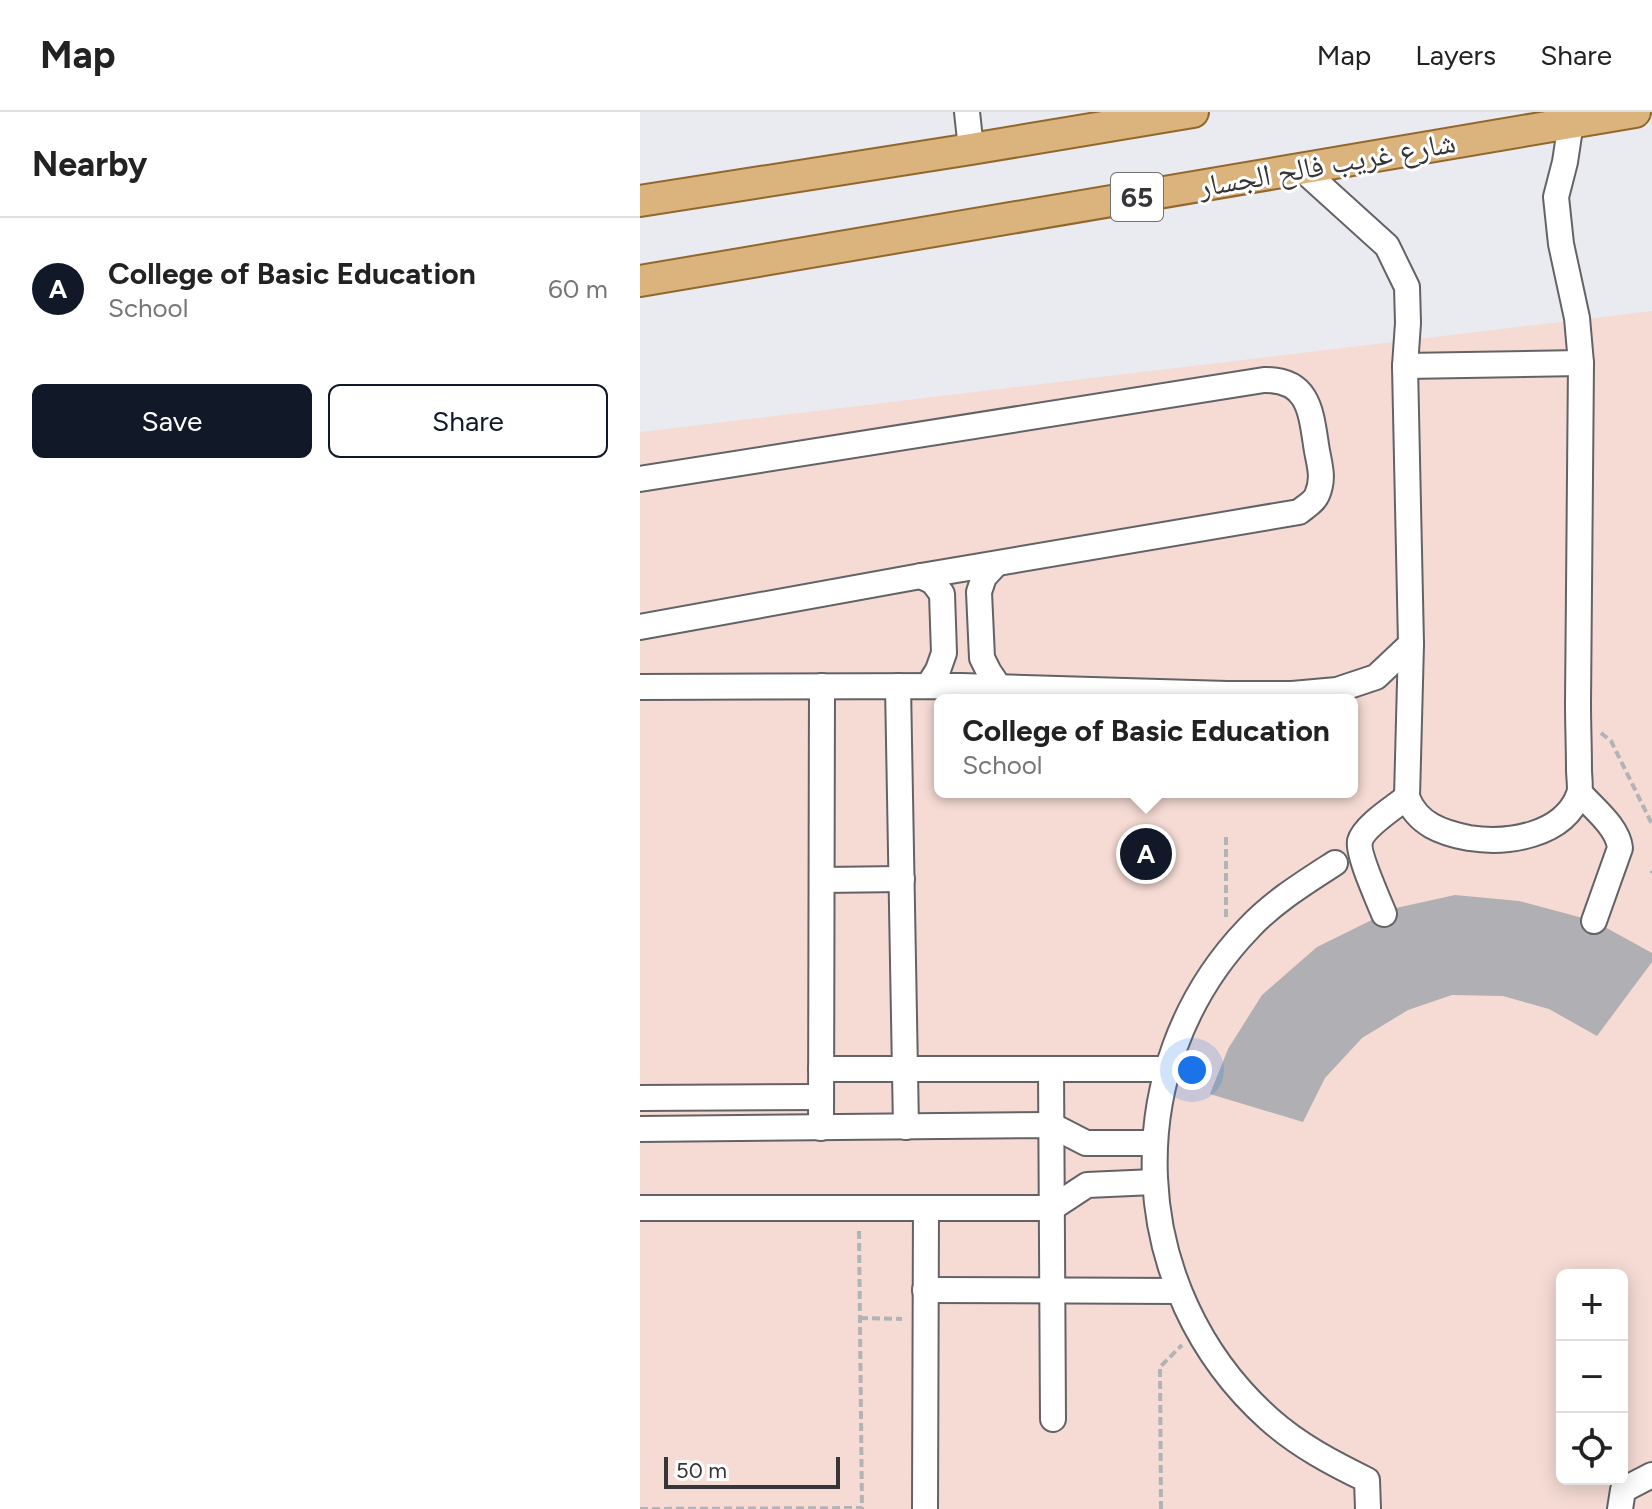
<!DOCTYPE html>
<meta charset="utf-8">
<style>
body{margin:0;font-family:Figtree,"Noto Naskh Arabic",sans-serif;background:#f6f6f6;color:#222}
.controls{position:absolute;right:24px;bottom:24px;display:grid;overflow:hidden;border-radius:12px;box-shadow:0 4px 20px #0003}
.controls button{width:72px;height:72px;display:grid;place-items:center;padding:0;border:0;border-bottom:2px solid #e0e0e0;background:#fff;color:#222;font:40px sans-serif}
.scale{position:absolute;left:24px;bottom:20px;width:176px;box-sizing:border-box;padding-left:8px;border:4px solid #363638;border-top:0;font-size:22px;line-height:28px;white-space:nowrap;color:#363638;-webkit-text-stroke:6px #fff;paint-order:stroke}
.you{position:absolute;left:552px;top:958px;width:28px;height:28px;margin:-20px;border:6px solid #fff;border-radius:50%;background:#1a73e8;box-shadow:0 0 0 12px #1a73e833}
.badge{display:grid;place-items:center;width:52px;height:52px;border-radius:50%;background:#111827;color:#fff;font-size:26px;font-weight:700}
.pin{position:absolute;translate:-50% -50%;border:4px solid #fff;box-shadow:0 2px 8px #0006}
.popup{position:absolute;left:294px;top:582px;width:424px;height:104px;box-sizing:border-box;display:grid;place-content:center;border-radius:12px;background:#fff;filter:drop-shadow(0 2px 6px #0005);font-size:26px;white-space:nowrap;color:#767676}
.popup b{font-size:30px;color:#222}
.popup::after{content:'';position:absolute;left:50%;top:100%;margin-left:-16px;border:16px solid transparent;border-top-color:#fff}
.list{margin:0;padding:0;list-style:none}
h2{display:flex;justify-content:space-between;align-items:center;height:104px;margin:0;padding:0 32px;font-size:34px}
h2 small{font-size:26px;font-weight:400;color:#767676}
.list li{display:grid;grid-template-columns:52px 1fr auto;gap:24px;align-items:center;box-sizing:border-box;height:144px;padding:0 32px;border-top:2px solid #e0e0e0}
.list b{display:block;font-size:30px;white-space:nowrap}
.list p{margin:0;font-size:26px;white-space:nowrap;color:#767676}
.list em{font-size:26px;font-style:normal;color:#767676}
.actions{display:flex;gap:16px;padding:24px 32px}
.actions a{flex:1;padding:18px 0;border:2px solid #111827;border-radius:12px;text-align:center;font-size:28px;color:#111827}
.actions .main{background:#111827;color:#fff}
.icon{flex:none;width:44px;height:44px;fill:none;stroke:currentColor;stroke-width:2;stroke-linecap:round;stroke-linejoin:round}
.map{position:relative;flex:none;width:1012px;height:1397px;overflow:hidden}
header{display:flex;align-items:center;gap:48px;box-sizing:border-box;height:112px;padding:0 40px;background:#fff;border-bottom:2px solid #e0e0e0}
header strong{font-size:38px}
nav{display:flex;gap:44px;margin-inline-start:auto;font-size:28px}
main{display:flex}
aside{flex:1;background:#fff}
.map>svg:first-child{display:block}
.education{fill:#f5dbd4;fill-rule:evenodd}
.building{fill:#b0afb3}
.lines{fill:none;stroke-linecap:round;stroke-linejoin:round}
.minor-casing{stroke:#636367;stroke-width:28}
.major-casing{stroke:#92672c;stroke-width:34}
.path{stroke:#b2b3b7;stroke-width:4;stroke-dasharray:8 4;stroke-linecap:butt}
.minor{stroke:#fff;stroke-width:24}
.major{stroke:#dbb37c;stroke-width:30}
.labels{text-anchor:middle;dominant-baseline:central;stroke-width:6;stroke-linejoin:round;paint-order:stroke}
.shield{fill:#fff;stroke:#727274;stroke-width:2}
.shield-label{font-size:28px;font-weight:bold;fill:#363638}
.street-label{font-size:30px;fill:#363638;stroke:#fff}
</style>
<header>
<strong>Map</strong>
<nav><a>Map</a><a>Layers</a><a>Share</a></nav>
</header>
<main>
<aside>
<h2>Nearby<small></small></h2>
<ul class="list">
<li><span class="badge">A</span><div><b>College of Basic Education</b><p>School</p></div><em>60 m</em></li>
</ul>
<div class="actions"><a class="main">Save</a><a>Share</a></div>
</aside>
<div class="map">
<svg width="1012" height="1397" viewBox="0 0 1012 1397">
<rect width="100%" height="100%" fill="#eaebf0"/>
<path class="education" d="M 1012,199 L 1012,1397 L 0,1397 L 0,320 ZM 300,588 L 712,588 L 712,680 L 300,680 ZM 922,1163 L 982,1163 L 982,1367 L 922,1367 Z"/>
<path class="building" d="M 815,783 L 879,789 L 954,809 L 1012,841 L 1012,850 L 957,924 L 909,897 L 863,884 L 812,883 L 768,898 L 722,926 L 685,966 L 663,1010 L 570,982 L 588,937 L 622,883 L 677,835 L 756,796 Z"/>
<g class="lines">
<defs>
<g id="minor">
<path d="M 327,0 L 331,37"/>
<path d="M 662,57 L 747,134 L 767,175 L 768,211 L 765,254 L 771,532 L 767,685 C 777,712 802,721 829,726 C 867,732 924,724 939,682 C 941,676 939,665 939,658 C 939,636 938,613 938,591 C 939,478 940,364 941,251 L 937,206 L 921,132 L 916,85 L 925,50 L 931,10"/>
<path d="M 765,254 L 941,251"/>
<path d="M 0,367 L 624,268 C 671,267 671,303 677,339 C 680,355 684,367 677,383 C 674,390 665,395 659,400 L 281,464 L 0,515"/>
<path d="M 356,452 L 344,465 L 339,480 L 342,546 L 349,560 L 359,575"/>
<path d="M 281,464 L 293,470 L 302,482 L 304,541 L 298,558 L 288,574"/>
<path d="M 258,574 L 266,1015"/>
<path d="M 0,575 L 321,574 L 587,582 L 652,582 L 697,578 L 736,565 L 771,532"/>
<path d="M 940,681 C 953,696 978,715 980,736 L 954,809"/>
<path d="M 695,751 C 664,771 633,790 608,817 C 475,956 486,1179 629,1307 C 658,1333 692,1351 727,1368 L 728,1397"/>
<path d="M 182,768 L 262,767"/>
<path d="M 744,802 C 738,787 717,741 720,729 C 724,714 755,695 767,685"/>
<path d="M 181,957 L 528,957"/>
<path d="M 411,957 L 413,1307"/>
<path d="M 0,986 L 181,985"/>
<path d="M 181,1016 L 182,574"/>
<path d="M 0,1017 L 411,1013 L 446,1031 L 515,1031"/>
<path d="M 0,1096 L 412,1096 L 447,1073 L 514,1070"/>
<path d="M 285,1178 L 538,1179"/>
<path d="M 285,1397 L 286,1096"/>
<path d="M 980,1397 L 983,1378 L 1012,1363"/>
</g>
<g id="major">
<path d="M 0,89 L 331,37 L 553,0"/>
<path d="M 0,169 L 995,0"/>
</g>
</defs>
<use href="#minor" class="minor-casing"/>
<use href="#major" class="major-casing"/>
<g class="path">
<path d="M 961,621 L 971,629 L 1012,712"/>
<path d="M 586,725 L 586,807"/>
<path d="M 1012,761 L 1012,759"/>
<path d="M 219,1119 L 222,1397"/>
<path d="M 220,1206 L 262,1207"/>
<path d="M 0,1397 L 222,1396"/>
<path d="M 521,1397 L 520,1255 L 542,1233"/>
</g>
<use href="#minor" class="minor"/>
<use href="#major" class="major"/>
</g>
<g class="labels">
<rect class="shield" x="471" y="61" width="52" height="48" rx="6"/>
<g class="shield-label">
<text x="497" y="85">65</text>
</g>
<g class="street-label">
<text transform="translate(687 52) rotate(-10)">شارع غريب فالح الجسار</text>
</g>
</g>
</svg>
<div class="controls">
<button>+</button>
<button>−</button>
<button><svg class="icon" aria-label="locate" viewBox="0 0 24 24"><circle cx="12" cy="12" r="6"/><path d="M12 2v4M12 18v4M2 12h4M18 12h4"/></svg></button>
</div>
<div class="scale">50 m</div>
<div class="you"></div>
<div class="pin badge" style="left:506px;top:742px">A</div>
<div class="popup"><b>College of Basic Education</b>School</div>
</div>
</main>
